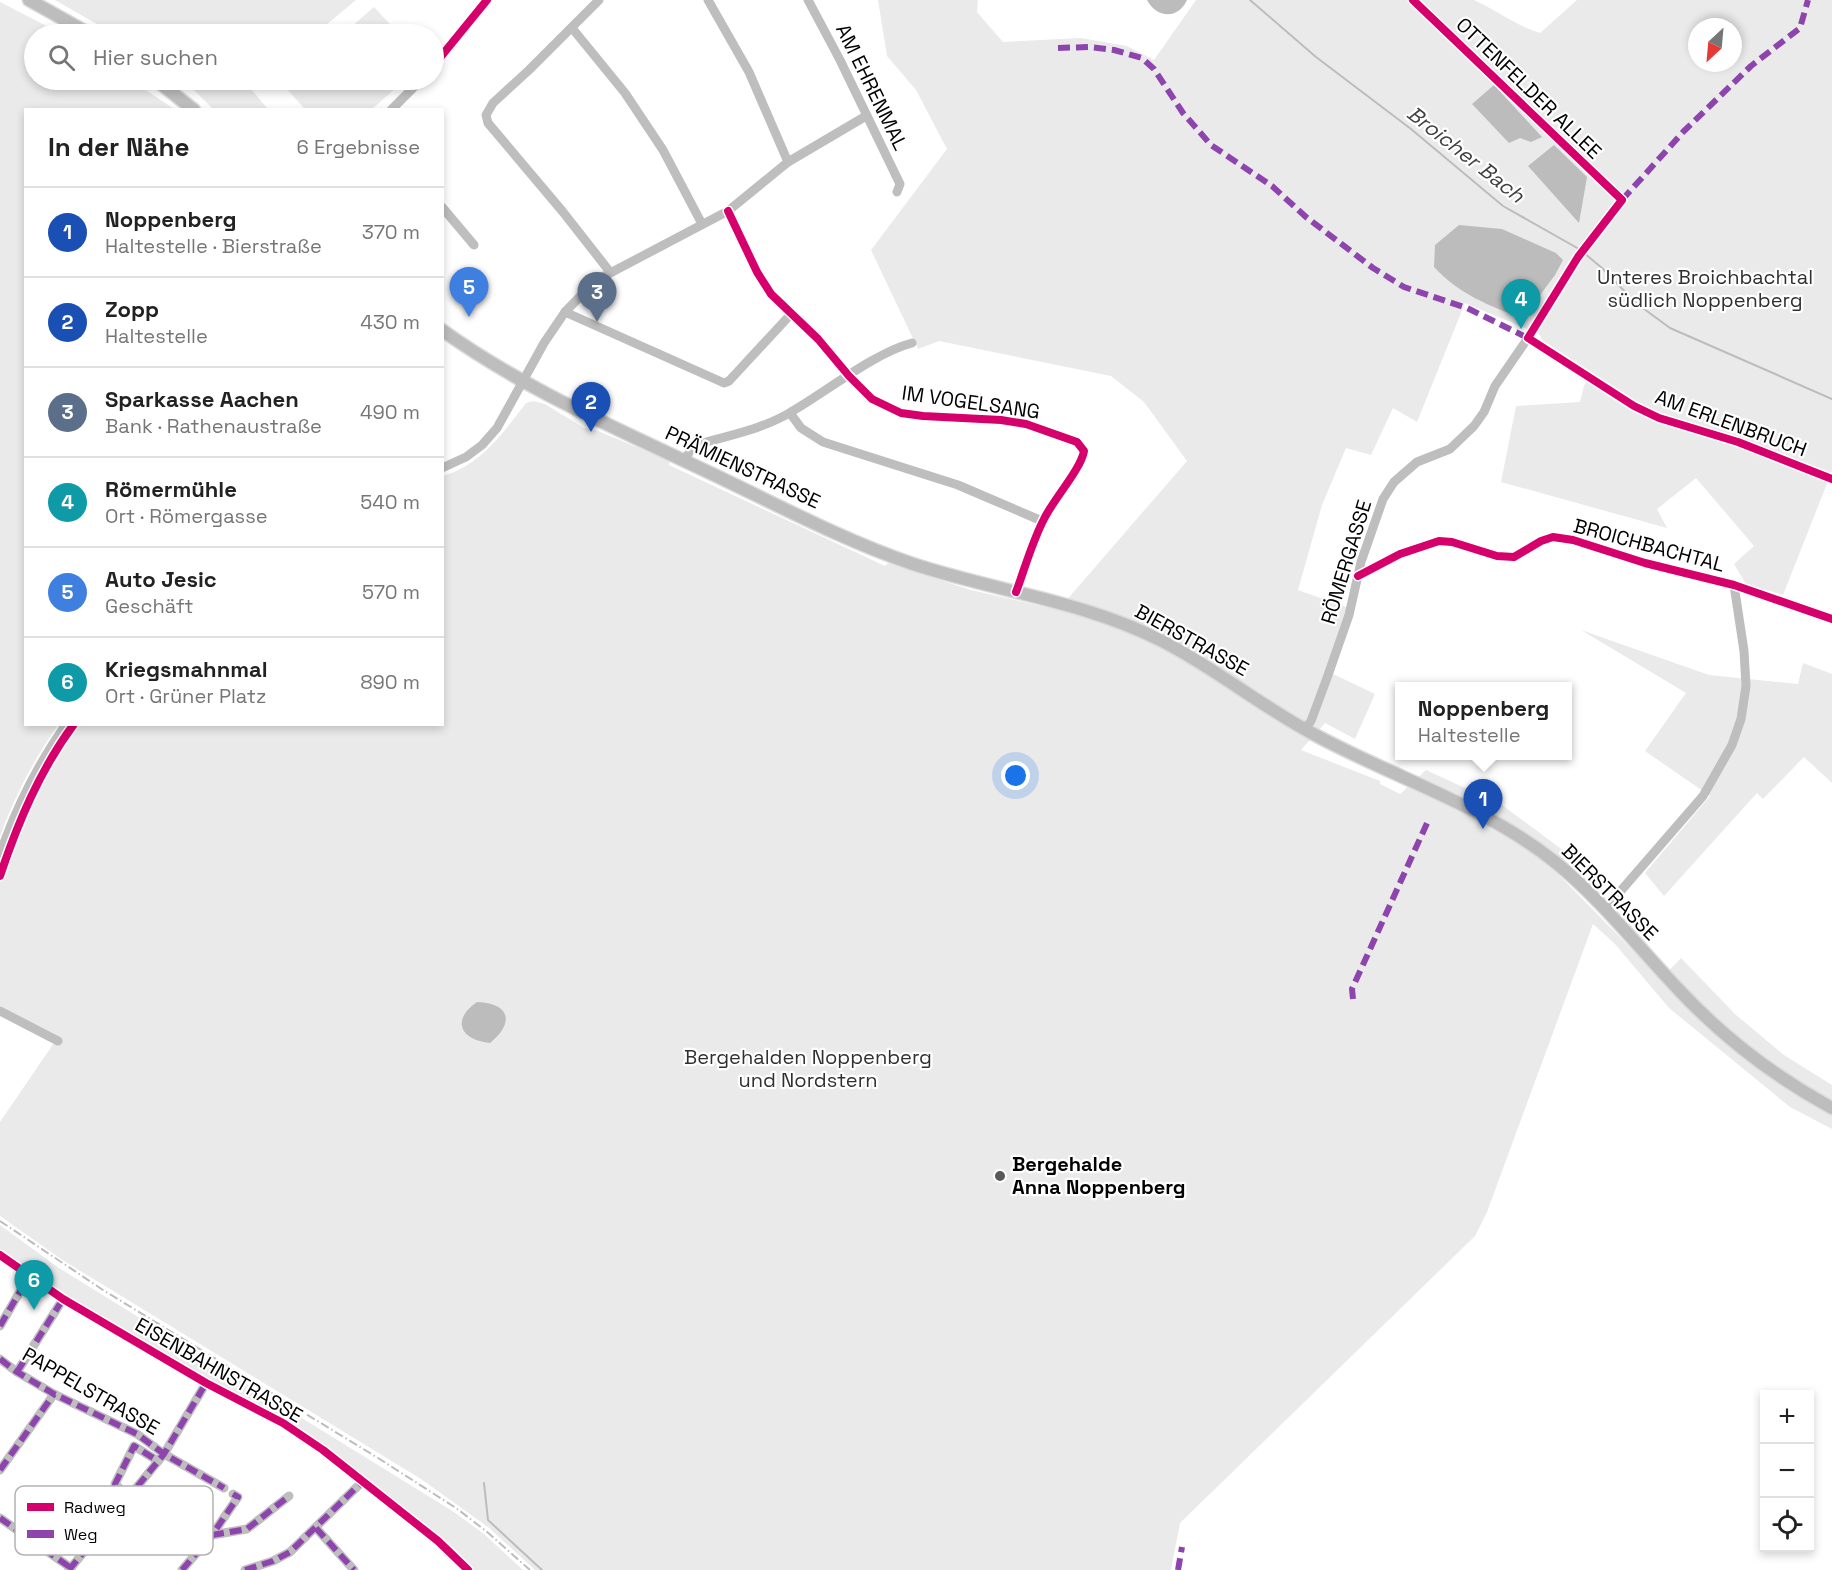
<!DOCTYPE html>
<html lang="de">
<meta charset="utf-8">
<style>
body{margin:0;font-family:"Space Grotesk",sans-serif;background:#f6f6f6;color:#222}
.controls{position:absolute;right:18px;bottom:18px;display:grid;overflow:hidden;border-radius:0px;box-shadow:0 3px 9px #0003}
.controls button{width:54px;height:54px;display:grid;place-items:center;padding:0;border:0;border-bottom:2px solid #e0e0e0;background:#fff;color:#222;font:30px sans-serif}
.compass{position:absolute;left:1688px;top:18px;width:54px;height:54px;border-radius:50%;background:#fff;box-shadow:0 3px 9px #0003;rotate:206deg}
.you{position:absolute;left:1016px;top:776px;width:21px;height:21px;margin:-15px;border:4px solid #fff;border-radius:50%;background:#1a73e8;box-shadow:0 0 0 9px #1a73e833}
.badge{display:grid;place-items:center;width:39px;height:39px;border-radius:50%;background:#595959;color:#fff;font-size:20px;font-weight:700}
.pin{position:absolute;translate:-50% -50px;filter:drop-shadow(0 2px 3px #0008)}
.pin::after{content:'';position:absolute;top:32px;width:21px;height:18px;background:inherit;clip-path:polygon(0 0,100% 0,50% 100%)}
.popup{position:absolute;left:1395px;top:682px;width:177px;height:78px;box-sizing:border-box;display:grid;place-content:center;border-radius:0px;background:#fff;filter:drop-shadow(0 2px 4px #0005);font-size:20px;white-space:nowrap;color:#767676}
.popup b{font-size:22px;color:#222}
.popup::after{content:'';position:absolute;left:50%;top:100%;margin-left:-12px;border:12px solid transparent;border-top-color:#fff}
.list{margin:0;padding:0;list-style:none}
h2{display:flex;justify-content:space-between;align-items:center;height:78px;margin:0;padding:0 24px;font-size:26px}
h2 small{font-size:20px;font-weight:400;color:#767676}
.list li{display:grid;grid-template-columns:39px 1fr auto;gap:18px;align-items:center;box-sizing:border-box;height:90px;padding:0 24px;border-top:2px solid #e0e0e0}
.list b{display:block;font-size:22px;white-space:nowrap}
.list p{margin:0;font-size:20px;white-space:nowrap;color:#767676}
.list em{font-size:20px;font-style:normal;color:#767676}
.icon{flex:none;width:33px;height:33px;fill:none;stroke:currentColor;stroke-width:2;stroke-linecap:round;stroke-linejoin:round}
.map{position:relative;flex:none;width:1832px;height:1570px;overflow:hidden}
.search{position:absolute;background:#fff;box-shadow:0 3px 9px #0003;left:24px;top:24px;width:420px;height:66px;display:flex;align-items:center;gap:15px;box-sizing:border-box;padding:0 21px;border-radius:33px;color:#767676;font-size:22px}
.panel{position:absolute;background:#fff;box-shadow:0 3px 9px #0003;left:24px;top:108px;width:420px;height:618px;border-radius:0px}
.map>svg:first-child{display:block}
.green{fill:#eaeaea;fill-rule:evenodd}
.water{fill:#bcbcbc}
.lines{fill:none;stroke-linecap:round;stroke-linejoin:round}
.stream{stroke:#bcbcbc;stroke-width:2}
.major-casing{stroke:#dbdbdb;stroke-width:15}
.minor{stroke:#bebebe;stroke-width:9}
.major{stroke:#bdbdbd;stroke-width:12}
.rail{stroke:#bdbdbd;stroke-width:2;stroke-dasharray:9 3 1.5 3;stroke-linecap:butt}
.quiet{stroke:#8e44ad;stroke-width:6;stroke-dasharray:12 6;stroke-linecap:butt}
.cycleway-casing{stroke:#fff;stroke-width:11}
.cycleway{stroke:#d6006c;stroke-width:8}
.poi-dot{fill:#595959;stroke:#fff;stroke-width:2}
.labels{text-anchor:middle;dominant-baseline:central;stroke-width:4.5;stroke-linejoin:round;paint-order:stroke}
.street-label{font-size:20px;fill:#000;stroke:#fff}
.park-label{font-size:20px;fill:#303030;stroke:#fff}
.poi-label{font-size:20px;font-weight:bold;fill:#000;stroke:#fff;text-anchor:start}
.water-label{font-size:21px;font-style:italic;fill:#414141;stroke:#fff}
.key{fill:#fff;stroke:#b2b2b2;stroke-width:1.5}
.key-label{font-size:16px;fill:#000}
</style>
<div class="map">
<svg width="1832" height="1570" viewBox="0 0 1832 1570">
<rect width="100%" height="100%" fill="#fff"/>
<g class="green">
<path d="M 55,0 L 356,0 L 315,34 L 114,34 Z"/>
<path d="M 878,0 L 978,0 L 977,12 L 1003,42 L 1081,38 L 1127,46 L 1154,60 L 1196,0 L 1474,0 C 1496,10 1517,26 1540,33 L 1577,0 L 1832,0 L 1832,471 L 1783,595 L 1746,584 L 1734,564 L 1754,546 L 1696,478 L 1657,509 L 1667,528 L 1501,482 L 1516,406 L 1580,402 L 1584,386 L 1591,372 L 1543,341 L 1539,334 L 1465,303 L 1417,422 L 1393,408 L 1371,455 L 1346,448 L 1322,505 L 1298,590 L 1354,610 L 1333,674 L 1375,694 L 1355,739 L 1325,723 L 1301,750 L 1380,781 L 1380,784 L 1400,794 L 1426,770 L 1502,805 L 1568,854 L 1554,870 L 1661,979 L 1681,958 L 1736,1015 L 1784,1055 L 1832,1085 L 1832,1129 L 1790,1107 L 1669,1008 L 1615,944 L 1593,924 L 1487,1212 L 1475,1236 L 1180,1523 L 1171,1570 L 535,1570 L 488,1527 L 421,1479 L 64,1261 L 0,1216 L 0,1122 L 58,1037 L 0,1006 L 0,864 L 21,799 L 70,725 L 442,724 L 443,476 C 481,465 503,433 526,403 L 533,401 L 545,404 L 584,428 L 598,431 L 670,461 L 669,465 L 885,566 L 888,563 L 971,590 L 1058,610 L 1187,461 L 1144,402 L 1111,376 L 939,341 L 918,349 L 871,250 L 947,149 L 916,90 L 887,56 ZM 1697,27 L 1733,27 L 1733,63 L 1697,63 Z"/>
<path d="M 0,2 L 62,34 L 34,34 L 34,80 L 131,80 L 174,109 L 26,110 L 26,724 L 58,725 C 34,759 14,797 0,837 Z"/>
<path d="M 374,7 L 399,34 L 343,34 Z"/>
<path d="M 184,80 L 249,80 L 246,83 L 267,108 L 213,109 Z"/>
<path d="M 292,80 L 405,80 L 371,110 L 305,109 L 284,86 Z"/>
<path d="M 1581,630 L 1709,675 L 1798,684 L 1803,663 L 1832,674 L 1832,783 L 1804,757 L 1763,799 L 1757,793 L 1664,896 L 1645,873 L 1710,796 L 1645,751 L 1686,693 Z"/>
<path d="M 0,1225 L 59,1268 L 454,1512 L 484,1534 L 523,1570 L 472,1570 L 436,1537 L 348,1463 L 311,1437 L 65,1296 L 0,1250 Z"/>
</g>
<g class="water">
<path d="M 1147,0 L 1187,0 C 1178,20 1156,18 1147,0 Z"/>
<path d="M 1494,85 L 1542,137 L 1531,142 L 1520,138 L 1509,143 L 1472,104 Z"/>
<path d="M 1554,145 L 1587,177 L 1579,223 L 1528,166 Z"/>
<path d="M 1459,225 L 1502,229 L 1556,253 L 1563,260 L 1555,275 L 1523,318 C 1490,307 1458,293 1434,267 L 1435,245 Z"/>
<path d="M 477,1002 C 510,1003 515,1023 490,1043 C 460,1040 451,1020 477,1002 Z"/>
</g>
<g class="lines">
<g class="stream">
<path d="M 1250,0 L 1316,57 L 1411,129 L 1503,206 L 1579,249"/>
<path d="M 1584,253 L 1602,268 L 1636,303 L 1670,328 L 1832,399"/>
<path d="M 484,1483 L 488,1520 L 542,1570"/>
</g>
<defs>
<g id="major">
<path d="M 29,0 L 90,34"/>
<path d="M 156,80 L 194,110"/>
<path d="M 442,330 C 524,389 616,428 706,471 C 774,503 842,540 913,564 C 995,591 1083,601 1160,640 C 1216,668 1264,709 1319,737 C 1398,779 1485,806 1555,862 C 1601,899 1638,947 1679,990 C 1723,1037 1775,1077 1832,1108"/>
</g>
</defs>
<use href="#major" class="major-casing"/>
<g class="minor">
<path d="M 599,0 L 529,70 L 493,103 L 486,115 L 488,123 L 563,212 L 610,272"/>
<path d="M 708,0 L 749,72 L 788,162"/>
<path d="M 808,0 L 840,60 L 900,184 L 897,192"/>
<path d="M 572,28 L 625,93 L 663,150 L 702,224"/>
<path d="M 434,65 L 487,0"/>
<path d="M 391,110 L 421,80"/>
<path d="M 442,207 L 474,245"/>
<path d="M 728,211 L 757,272 L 771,294 L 818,339 L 849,376 L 872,399 L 901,413 L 923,416 L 1001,420 L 1026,424 L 1077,442 L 1084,451 C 1081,469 1053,500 1044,519 C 1032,542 1025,568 1016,592"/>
<path d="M 565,312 L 724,383 L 729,381 L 791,314"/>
<path d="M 1528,338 L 1634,406 L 1659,418 L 1738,442 L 1832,479"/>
<path d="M 790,413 L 801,428 L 823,442 L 958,485 L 1042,521"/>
<path d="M 684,460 L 691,450 L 699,444 C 730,435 763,429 791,412 C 826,392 874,353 912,343"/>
<path d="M 442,468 L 466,457 L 482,445 L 497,428 L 544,343 L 565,312 L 595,281 L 728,211 L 788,162 L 866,116"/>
<path d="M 1358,576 L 1400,554 L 1439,541 L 1452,542 L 1497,556 L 1514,557 L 1541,541 L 1553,537 L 1573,540 L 1645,563 L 1734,585 L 1832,619"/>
<path d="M 1305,729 L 1311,721 L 1327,678 L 1349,615 L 1361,562 L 1383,499 L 1394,482 L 1417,462 L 1450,449 L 1474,426 L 1484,412 L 1495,386 L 1528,338 L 1578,257 L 1622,200 L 1413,0"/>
<path d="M 0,854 C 16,808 38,764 66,724"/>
<path d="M 1605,909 L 1703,796 L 1732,745 L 1741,719 L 1746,686 L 1744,651 L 1734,585"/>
<path d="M 0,1011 L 58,1041"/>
<path d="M 0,1255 L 63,1299 L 206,1383 L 283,1423 L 323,1450 L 438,1541 L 468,1570"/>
<path d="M 0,1326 L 29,1276"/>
<path d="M 0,1359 L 17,1372 L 54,1394 L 137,1434 L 164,1454 L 224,1488"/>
<path d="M 17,1372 L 63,1299"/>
<path d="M 0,1470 L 54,1394"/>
<path d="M 129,1497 L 115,1484 L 134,1446 L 158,1461"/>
<path d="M 0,1518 L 71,1568"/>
<path d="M 316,1528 L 354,1570"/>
<path d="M 212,1535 L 247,1529 L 289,1496"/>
<path d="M 69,1570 L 164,1454 L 206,1383"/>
<path d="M 182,1570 L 212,1535 L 238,1497 L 233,1494"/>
<path d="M 245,1570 L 273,1561 L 290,1552 L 363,1481"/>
</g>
<use href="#major" class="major"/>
<path class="rail" d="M 0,1221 L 103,1290 L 378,1458 L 456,1508 L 486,1531 L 530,1570"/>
<g class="quiet">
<path d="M 1058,48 L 1089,47 L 1114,50 L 1142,58 L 1154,69 L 1183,113 L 1211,145 L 1272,186 L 1306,217 L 1373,268 L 1404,287 L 1467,308 L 1528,338"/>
<path d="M 1622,200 L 1684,131 L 1751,66 L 1800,28 L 1808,0"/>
<path d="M 1353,999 L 1352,989 L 1428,821"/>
<path d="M 0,1326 L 29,1276"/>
<path d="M 0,1359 L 17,1372 L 54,1394 L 137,1434 L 164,1454 L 224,1488"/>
<path d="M 17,1372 L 63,1299"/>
<path d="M 0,1470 L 54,1394"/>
<path d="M 129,1497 L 115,1484 L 134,1446 L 158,1461"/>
<path d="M 0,1518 L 71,1568"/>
<path d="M 316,1528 L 354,1570"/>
<path d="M 212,1535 L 247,1529 L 289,1496"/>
<path d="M 69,1570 L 164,1454 L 206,1383"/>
<path d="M 182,1570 L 212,1535 L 238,1497 L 233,1494"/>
<path d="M 245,1570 L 273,1561 L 290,1552 L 363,1481"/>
<path d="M 1178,1570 L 1182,1547"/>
</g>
<defs>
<g id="cycleway">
<path d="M 1413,0 L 1622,200 L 1578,257 L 1528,338 L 1634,406 L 1659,418 L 1738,442 L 1832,479"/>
<path d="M 434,65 L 487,0"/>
<path d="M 728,211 L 757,272 L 771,294 L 818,339 L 849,376 L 872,399 L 901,413 L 923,416 L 1001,420 L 1026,424 L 1077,442 L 1084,451 C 1081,469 1053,500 1044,519 C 1032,542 1025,568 1016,592"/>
<path d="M 1358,576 L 1400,554 L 1439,541 L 1452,542 L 1497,556 L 1514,557 L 1541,541 L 1553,537 L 1573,540 L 1645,563 L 1734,585 L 1832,619"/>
<path d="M 0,876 C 18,822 40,770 74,724"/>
<path d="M 0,1255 L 63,1299 L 206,1383 L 283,1423 L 323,1450 L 438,1541 L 468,1570"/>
</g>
</defs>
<use href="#cycleway" class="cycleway-casing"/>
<use href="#cycleway" class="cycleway"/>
</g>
<circle class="poi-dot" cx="1000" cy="1176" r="6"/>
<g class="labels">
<g class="street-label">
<text transform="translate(872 87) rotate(64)">AM EHRENMAL</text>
<text transform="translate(1529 88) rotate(44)">OTTENFELDER ALLEE</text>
<text transform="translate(971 402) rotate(8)">IM VOGELSANG</text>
<text transform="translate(1731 423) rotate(20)">AM ERLENBRUCH</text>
<text transform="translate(743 467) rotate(25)">PRÄMIENSTRASSE</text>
<text transform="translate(1649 545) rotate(15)">BROICHBACHTAL</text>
<text transform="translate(1346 562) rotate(-73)">RÖMERGASSE</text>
<text transform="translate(1192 640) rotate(29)">BIERSTRASSE</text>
<text transform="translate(1610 892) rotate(45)">BIERSTRASSE</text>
<text transform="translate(219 1370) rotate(30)">EISENBAHNSTRASSE</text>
<text transform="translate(91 1391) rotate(30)">PAPPELSTRASSE</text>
</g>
<g class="park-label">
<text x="1705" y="277">Unteres Broichbachtal<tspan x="1705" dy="23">südlich Noppenberg</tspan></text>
<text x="808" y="1057">Bergehalden Noppenberg<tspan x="808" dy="23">und Nordstern</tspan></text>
</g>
<g class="poi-label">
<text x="1012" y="1164">Bergehalde<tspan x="1012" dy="23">Anna Noppenberg</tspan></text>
</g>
<g class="water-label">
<text transform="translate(1466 154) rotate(38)">Broicher Bach</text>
</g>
</g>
<rect x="15" y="1486" width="198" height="69" rx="9" class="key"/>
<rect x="27" y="1503" width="27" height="8" fill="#d6006c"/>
<rect x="27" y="1530" width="27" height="8" fill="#8e44ad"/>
<g class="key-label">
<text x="64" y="1513">Radweg</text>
<text x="64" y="1540">Weg</text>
</g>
</svg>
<div class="controls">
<button>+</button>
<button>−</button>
<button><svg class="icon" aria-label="locate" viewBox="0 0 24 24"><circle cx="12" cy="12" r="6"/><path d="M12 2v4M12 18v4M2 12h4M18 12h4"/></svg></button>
</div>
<svg class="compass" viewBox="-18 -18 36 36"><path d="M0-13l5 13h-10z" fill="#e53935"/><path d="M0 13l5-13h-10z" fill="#767676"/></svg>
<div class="you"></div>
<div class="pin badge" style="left:1483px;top:829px;background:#1a4fb4">1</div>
<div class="popup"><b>Noppenberg</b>Haltestelle</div>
<div class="pin badge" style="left:591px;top:432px;background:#1a4fb4">2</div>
<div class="pin badge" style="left:597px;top:322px;background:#5c6f8a">3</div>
<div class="pin badge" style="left:1521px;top:329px;background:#0f9aa8">4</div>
<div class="pin badge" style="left:469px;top:317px;background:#3f7fe0">5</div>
<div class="pin badge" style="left:34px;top:1310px;background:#0f9aa8">6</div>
<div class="search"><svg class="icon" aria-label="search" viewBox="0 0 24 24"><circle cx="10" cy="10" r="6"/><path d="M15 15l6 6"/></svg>Hier suchen</div>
<section class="panel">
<h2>In der Nähe<small>6 Ergebnisse</small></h2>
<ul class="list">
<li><span class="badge" style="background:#1a4fb4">1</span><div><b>Noppenberg</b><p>Haltestelle · Bierstraße</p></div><em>370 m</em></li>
<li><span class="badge" style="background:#1a4fb4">2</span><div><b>Zopp</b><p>Haltestelle</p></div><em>430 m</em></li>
<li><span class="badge" style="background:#5c6f8a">3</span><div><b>Sparkasse Aachen</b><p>Bank · Rathenaustraße</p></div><em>490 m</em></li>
<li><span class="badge" style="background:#0f9aa8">4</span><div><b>Römermühle</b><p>Ort · Römergasse</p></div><em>540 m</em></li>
<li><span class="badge" style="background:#3f7fe0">5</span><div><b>Auto Jesic</b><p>Geschäft</p></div><em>570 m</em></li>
<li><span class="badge" style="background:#0f9aa8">6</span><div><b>Kriegsmahnmal</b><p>Ort · Grüner Platz</p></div><em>890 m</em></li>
</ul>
</section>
</div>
